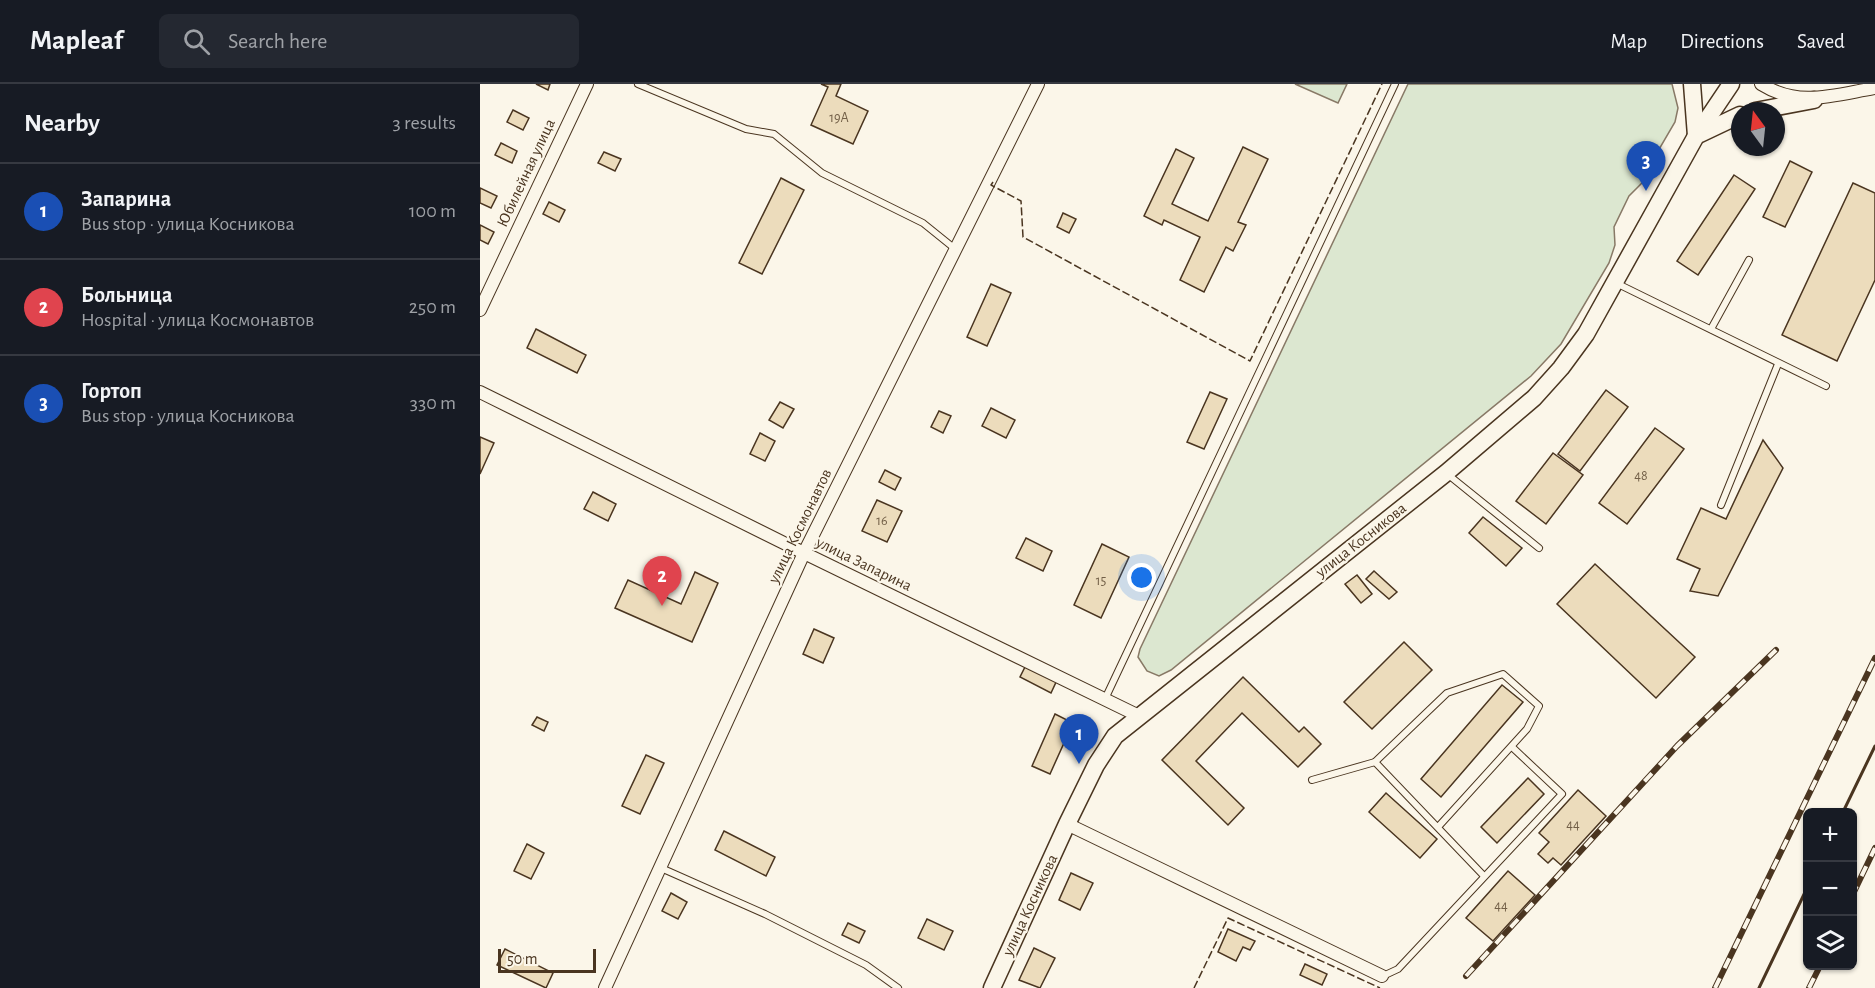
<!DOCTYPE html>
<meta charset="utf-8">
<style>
body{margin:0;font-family:"Alegreya Sans",sans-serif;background:#242831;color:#f1f3f6}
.controls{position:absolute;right:18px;bottom:18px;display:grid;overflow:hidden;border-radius:9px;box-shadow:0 2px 4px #0004}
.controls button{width:54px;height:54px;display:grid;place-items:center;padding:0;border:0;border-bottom:2px solid #363941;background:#171b24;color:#f1f3f6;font:30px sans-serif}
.compass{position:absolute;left:1251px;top:18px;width:54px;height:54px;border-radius:50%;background:#171b24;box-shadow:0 2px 4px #0004;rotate:345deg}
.scale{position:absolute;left:18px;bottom:15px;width:98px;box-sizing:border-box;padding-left:6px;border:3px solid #4a3520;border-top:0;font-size:16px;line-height:21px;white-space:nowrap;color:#4a3520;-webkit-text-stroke:4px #fbf6e9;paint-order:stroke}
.you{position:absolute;left:662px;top:494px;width:21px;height:21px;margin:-15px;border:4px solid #fff;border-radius:50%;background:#1a73e8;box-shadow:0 0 0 9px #1a73e833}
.badge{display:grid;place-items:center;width:39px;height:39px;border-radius:50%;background:#b45309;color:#fff;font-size:20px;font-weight:700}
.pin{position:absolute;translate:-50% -50px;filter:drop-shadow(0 2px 3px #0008)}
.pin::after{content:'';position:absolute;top:32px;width:21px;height:18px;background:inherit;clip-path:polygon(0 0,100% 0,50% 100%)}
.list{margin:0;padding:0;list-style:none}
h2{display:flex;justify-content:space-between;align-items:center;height:78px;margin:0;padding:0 24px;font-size:26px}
h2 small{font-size:20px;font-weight:400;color:#9ea1a6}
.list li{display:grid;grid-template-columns:39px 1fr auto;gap:18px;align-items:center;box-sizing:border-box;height:96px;padding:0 24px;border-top:2px solid #363941}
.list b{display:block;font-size:22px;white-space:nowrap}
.list p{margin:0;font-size:20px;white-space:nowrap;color:#9ea1a6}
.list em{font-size:20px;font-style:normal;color:#9ea1a6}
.icon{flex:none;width:33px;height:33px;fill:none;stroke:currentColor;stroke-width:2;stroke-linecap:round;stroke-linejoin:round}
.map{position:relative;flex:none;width:1395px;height:904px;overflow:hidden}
header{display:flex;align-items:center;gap:36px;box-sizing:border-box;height:84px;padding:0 30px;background:#171b24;border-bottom:2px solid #363941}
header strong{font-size:28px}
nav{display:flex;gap:33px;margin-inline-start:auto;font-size:21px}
.search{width:420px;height:54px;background:#242831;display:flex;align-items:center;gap:15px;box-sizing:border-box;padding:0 21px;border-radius:9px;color:#9ea1a6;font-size:22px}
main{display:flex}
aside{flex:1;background:#171b24}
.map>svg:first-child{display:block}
.green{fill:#dce7d0;stroke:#887966;stroke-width:1.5}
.building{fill:#ecdcbc;stroke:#4a3520;stroke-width:1.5}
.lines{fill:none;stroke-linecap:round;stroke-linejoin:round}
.lane-casing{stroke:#4a3520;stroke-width:8}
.street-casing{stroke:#4a3520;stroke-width:14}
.secondary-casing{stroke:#4a3520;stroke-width:19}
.lane{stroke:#fbf6e9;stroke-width:6}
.street{stroke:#fbf6e9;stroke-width:12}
.secondary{stroke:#fbf6e9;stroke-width:16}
.rail-casing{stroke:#4a3520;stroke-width:6}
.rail{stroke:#fbf6e9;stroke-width:4;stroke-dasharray:11;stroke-linecap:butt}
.fence{stroke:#4a3520;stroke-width:1.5;stroke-dasharray:8 3;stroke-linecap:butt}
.wall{stroke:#4a3520;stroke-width:3}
.labels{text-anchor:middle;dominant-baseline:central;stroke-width:4.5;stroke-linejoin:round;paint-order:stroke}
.number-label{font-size:14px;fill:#725f47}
.street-label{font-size:16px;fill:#4a3520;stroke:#fbf6e9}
</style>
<header>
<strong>Mapleaf</strong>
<div class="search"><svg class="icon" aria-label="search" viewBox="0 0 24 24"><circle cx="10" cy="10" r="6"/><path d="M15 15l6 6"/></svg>Search here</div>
<nav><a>Map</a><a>Directions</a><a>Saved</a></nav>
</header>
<main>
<aside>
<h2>Nearby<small>3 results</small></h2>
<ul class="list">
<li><span class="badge" style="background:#1a4fb4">1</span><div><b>Запарина</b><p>Bus stop · улица Косникова</p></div><em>100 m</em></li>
<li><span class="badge" style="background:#e0444e">2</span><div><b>Больница</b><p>Hospital · улица Космонавтов</p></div><em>250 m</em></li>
<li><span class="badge" style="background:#1a4fb4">3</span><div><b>Гортоп</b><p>Bus stop · улица Косникова</p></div><em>330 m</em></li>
</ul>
</aside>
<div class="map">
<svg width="1395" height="904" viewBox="0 0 1395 904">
<rect width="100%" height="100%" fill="#fbf6e9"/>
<g class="green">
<path d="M 815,0 L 867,0 L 858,19 Z"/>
<path d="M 928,0 L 1192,0 L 1198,24 L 1195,38 L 1171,79 L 1170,91 L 1149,112 L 1134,143 L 1135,161 L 1129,179 L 1081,260 L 1051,292 L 691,586 L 679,592 L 667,587 L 658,573 L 660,565 Z"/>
</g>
<g class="building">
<path d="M 56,0 L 70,0 L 68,6 Z"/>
<path d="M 341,0 L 361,0 L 356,12 L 388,27 L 373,60 L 331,41 L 348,3 Z"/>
<path d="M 33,26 L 49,34 L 43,46 L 27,38 Z"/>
<path d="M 21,59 L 37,67 L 32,79 L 15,71 Z"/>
<path d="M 763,63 L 788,75 L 758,138 L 766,141 L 753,167 L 746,163 L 724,208 L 700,196 L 720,153 L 684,136 L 682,141 L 664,132 L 696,65 L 714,74 L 692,120 L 728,137 Z"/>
<path d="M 124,68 L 141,75 L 135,87 L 118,79 Z"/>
<path d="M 1310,77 L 1332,88 L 1305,143 L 1283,133 Z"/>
<path d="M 1254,91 L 1275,105 L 1218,191 L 1197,177 Z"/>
<path d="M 301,94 L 324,106 L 282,190 L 259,179 Z"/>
<path d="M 1373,99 L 1395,109 L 1395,196 L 1357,277 L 1302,251 Z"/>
<path d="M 0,104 L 17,112 L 11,124 L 0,119 Z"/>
<path d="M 69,118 L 85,126 L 79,138 L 63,130 Z"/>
<path d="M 583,129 L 596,135 L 589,149 L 577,143 Z"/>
<path d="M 0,141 L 14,148 L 8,160 L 0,156 Z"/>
<path d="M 511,200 L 531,209 L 507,262 L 487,253 Z"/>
<path d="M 56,245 L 106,271 L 97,289 L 47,264 Z"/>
<path d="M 1126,306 L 1148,323 L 1100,387 L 1078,370 Z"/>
<path d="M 730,308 L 747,315 L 724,365 L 707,358 Z"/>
<path d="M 300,318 L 314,325 L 303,344 L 289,336 Z"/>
<path d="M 511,324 L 535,336 L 526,354 L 502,342 Z"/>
<path d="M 459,327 L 471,332 L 463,349 L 451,343 Z"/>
<path d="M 1175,344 L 1204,365 L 1147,440 L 1119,419 Z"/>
<path d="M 280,349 L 295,357 L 285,377 L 270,370 Z"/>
<path d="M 0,353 L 14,359 L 0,390 Z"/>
<path d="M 1283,356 L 1303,384 L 1238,512 L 1210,507 L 1220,485 L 1197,475 L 1221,424 L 1246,435 Z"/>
<path d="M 1073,369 L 1103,391 L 1066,440 L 1036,417 Z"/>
<path d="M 405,386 L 421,394 L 415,406 L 399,398 Z"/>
<path d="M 113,408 L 136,420 L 128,437 L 104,425 Z"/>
<path d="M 397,416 L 422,427 L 407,458 L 382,447 Z"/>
<path d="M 1003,433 L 1042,464 L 1026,482 L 989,449 Z"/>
<path d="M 546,454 L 572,467 L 563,487 L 536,474 Z"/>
<path d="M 622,460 L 649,473 L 621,534 L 594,521 Z"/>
<path d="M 1115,480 L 1215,573 L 1176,614 L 1077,520 Z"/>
<path d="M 894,487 L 917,508 L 909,515 L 886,495 Z"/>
<path d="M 215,488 L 238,499 L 212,558 L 135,524 L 148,496 L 201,520 Z"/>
<path d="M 877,491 L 892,510 L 881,519 L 865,500 Z"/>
<path d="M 334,545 L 354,554 L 343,579 L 323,570 Z"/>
<path d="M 924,558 L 952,586 L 892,645 L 864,618 Z"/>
<path d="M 546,581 L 577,596 L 571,609 L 540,593 Z"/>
<path d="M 763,593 L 819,648 L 824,643 L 841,660 L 818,683 L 762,629 L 716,677 L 764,724 L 748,741 L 682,676 Z"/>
<path d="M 1022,601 L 1043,618 L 961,713 L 941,695 Z"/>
<path d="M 575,630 L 593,639 L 570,690 L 552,682 Z"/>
<path d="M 57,633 L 68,638 L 64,647 L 52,641 Z"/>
<path d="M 166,671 L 184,679 L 160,730 L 142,722 Z"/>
<path d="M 1048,694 L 1064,710 L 1017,759 L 1001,743 Z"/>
<path d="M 1098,706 L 1126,732 L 1081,781 L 1073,774 L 1068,779 L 1058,770 L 1069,758 L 1059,749 Z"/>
<path d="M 906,709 L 957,755 L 940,774 L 889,728 Z"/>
<path d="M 244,747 L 295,773 L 286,792 L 235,766 Z"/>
<path d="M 47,760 L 64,769 L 51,795 L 34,787 Z"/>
<path d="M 1028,787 L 1055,811 L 1013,857 L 986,834 Z"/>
<path d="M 591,789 L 613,799 L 600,826 L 579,816 Z"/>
<path d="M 191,809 L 207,818 L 198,835 L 182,827 Z"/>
<path d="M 447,835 L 473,847 L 464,866 L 438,854 Z"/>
<path d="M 368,839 L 385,847 L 379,859 L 362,851 Z"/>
<path d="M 748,845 L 775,857 L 770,866 L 763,863 L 756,877 L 738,868 Z"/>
<path d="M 554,864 L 575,874 L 560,904 L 539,896 Z"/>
<path d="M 25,865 L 73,889 L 66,904 L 17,881 Z"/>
<path d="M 825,880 L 847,890 L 842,901 L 820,891 Z"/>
</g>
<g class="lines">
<defs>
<g id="lane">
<path d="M 158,0 L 266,45 L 294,50 L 342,89 L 443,139 L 474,164"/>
<path d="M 1136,199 L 1346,302"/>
<path d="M 1231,245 L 1269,176"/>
<path d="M 966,389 L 1059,464"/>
<path d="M 1241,421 L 1298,280"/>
<path d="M 625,615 L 915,0"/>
<path d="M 832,696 L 895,678"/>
<path d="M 958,743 L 1047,645 L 1059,622 L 1023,590 L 967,609 L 895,678 L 1004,792"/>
<path d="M 181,784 L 285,830 L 386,881 L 418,904"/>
<path d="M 903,892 L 918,885 L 1082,710 L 1032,663"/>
</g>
<g id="street">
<path d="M 1281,0 C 1319,24 1354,11 1395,4"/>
<path d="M 0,226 L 107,0"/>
<path d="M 0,308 L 324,469 L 659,632"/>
<path d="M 587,740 L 902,892"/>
<path d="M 125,904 L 324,469 L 558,0"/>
</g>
<g id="secondary">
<path d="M 1212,0 L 1216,52"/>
<path d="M 1275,27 L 1334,16"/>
<path d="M 1220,50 L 1260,31"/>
<path d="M 512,904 L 587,740 L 616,681 L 635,652 L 966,389 L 1054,314 L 1081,284 L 1106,250 L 1216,52 L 1251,0"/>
</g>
</defs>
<use href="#lane" class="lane-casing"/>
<use href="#street" class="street-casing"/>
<use href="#secondary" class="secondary-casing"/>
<use href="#lane" class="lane"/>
<use href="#street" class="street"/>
<use href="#secondary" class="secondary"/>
<defs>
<g id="rail">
<path d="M 1372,812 L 1395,764"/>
<path d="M 986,892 L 1197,662 L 1296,566"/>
<path d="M 1235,904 L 1395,574"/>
<path d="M 1329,904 L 1340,882"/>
</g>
</defs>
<use href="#rail" class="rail-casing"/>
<use href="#rail" class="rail"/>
<g class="fence">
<path d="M 513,98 L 511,101 L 541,117 L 543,153 L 770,277 L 902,0"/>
<path d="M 714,904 L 748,834 L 900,904"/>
</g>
<g class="wall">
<path d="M 1363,728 L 1395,662"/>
<path d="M 1279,904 L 1328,802"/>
</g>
</g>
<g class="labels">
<g class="number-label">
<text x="359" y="34">19А</text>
<text x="1161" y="392">48</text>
<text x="402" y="437">16</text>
<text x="621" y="497">15</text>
<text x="1093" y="741">44</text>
<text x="1021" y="822">44</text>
</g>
<g class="street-label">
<text transform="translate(46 89) rotate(-65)">Юбилейная улица</text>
<text transform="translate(320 442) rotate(-64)">улица Космонавтов</text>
<text transform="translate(881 456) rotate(-38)">улица Косникова</text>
<text transform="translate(384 480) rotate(26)">улица Запарина</text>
<text transform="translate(550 821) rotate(-65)">улица Косникова</text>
</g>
</g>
</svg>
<div class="controls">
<button>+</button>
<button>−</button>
<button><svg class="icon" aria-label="layers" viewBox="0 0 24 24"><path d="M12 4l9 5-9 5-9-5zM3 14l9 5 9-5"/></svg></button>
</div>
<svg class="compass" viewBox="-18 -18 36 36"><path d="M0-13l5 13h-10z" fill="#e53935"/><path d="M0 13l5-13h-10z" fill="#9ea1a6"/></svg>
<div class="scale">50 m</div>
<div class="you"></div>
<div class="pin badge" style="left:599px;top:680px;background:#1a4fb4">1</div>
<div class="pin badge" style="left:182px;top:522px;background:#e0444e">2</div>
<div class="pin badge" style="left:1166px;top:107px;background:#1a4fb4">3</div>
</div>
</main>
